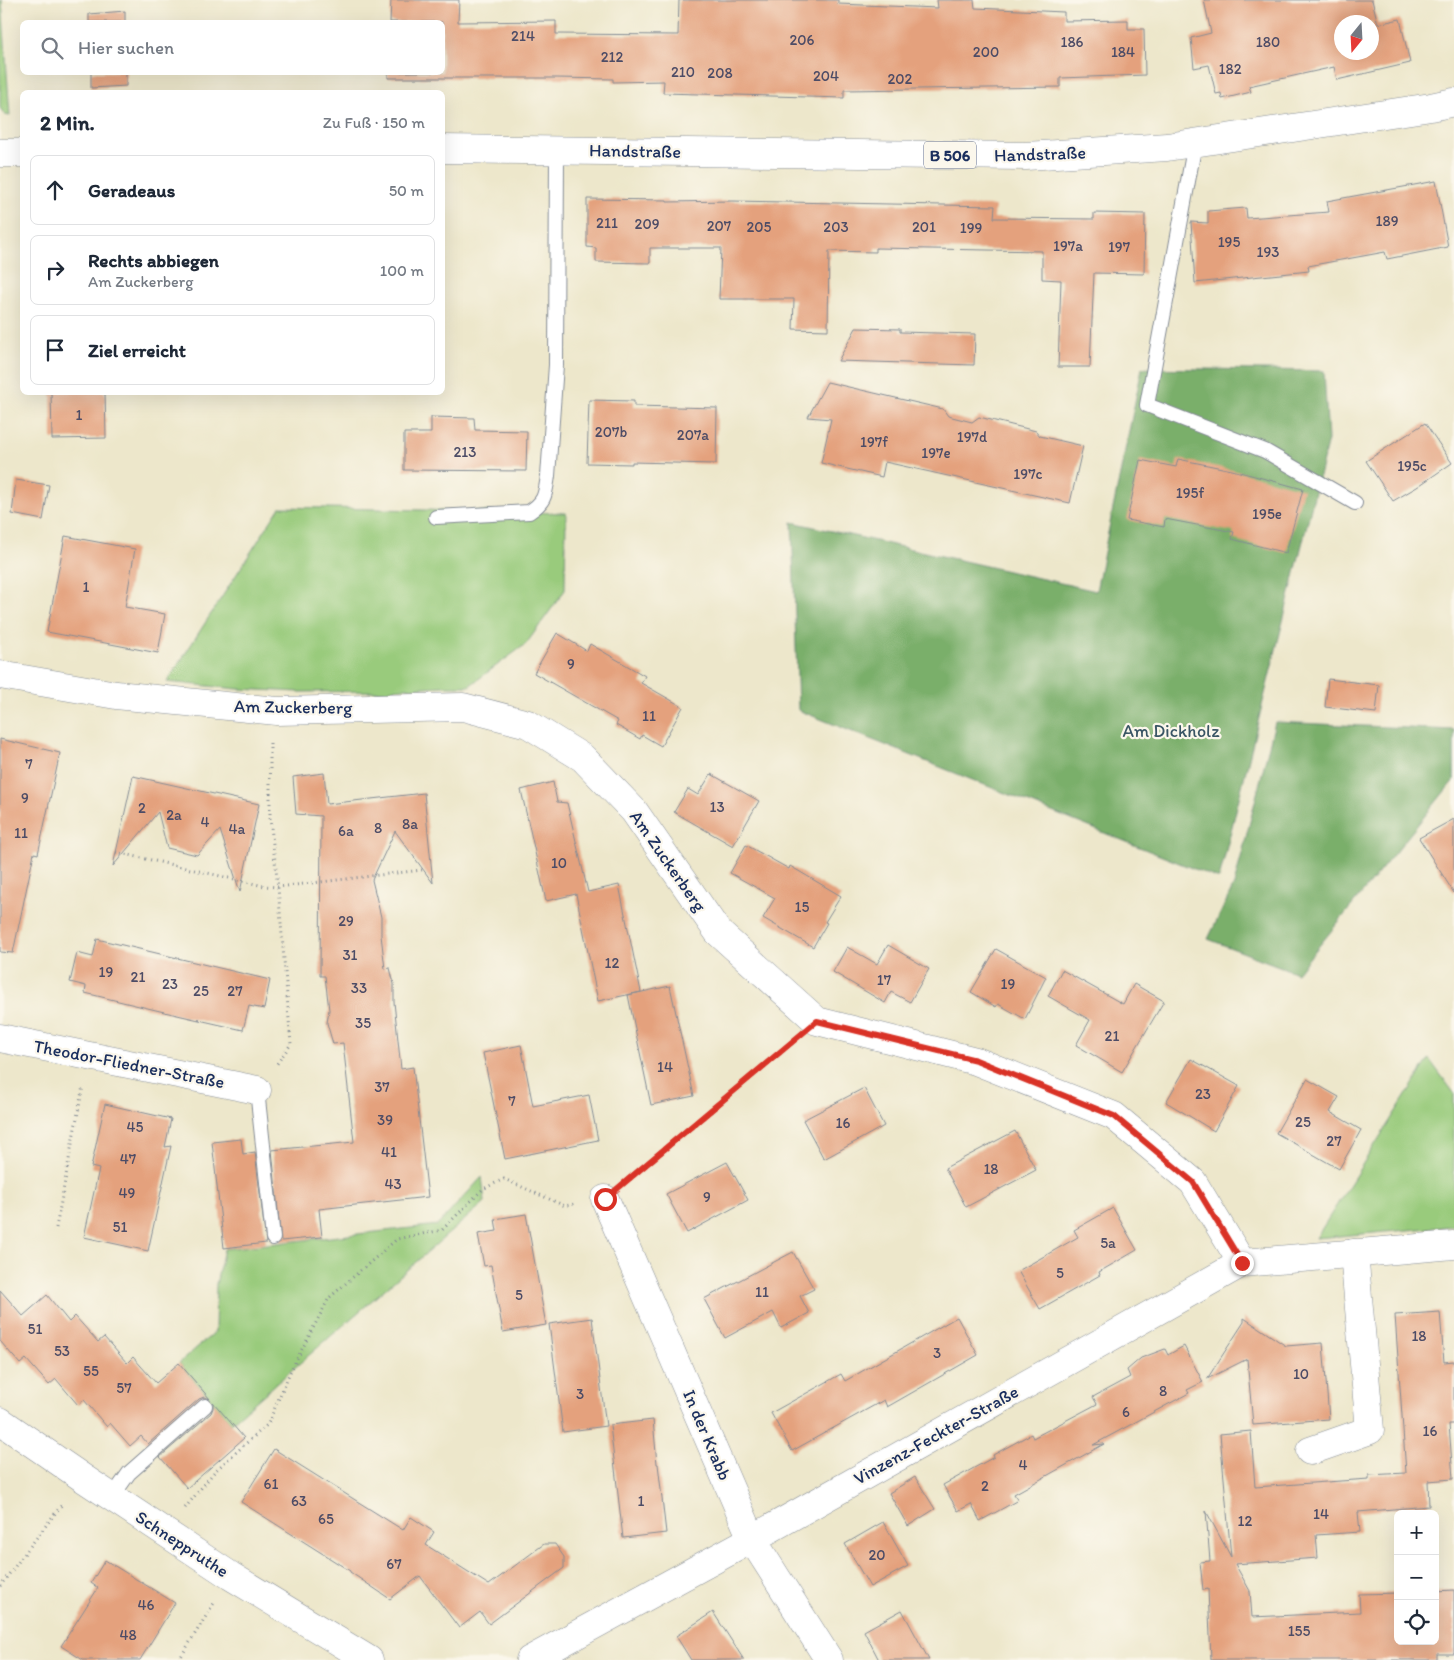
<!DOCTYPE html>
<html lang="de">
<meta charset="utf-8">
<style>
body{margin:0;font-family:Itim,sans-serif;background:#f6f6f7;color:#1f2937}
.controls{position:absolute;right:15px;bottom:15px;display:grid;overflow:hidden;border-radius:8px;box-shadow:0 5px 20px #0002}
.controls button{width:45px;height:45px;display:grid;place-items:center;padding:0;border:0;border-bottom:1px solid #e0e1e3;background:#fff;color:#1f2937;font:25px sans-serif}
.compass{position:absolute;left:1334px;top:15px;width:45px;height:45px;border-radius:50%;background:#fff;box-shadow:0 5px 20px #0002;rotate:198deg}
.stop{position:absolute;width:15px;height:15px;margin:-11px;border:4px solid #d93025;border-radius:50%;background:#fff}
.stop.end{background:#d93025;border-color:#fff;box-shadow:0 1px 5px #0008}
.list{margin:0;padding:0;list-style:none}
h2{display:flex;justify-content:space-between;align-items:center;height:65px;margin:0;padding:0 20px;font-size:21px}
h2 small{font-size:16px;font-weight:400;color:#747a83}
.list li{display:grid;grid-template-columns:32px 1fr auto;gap:15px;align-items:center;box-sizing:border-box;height:70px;margin:0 10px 10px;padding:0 10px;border:1px solid #e0e1e3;border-radius:8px}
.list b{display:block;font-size:19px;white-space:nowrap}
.list p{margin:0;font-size:16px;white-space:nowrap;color:#747a83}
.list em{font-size:16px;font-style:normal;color:#747a83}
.icon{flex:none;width:28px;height:28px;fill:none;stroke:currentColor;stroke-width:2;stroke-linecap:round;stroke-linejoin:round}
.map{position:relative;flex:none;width:1454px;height:1660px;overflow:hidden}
.search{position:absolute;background:#fff;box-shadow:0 5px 20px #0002;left:20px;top:20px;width:425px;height:55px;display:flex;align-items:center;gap:12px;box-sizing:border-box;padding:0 18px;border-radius:8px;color:#747a83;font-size:19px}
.panel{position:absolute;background:#fff;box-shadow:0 5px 20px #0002;left:20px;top:90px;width:425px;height:305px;border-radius:8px}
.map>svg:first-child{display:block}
.green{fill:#99cb7b;stroke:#5a7d6c}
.forest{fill:#7aaf6b;stroke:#4a6f64}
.building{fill:#e4a17d;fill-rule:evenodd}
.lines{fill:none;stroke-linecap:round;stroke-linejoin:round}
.service-casing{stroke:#848b94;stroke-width:16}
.minor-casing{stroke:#848b94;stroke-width:29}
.primary-casing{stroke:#848b94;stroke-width:29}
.path{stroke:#848b94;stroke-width:3;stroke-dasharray:1 4;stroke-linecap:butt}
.service{stroke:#fff;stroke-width:14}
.minor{stroke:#fff;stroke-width:28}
.primary{stroke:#fff;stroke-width:28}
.route{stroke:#d93025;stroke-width:6}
.labels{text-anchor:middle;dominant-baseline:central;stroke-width:4.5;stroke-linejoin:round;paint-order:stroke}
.number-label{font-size:15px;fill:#4d4c66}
.shield{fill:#fbf7ec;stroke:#5e6b89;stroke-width:1}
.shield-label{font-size:16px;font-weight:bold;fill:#1b2f5e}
.street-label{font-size:18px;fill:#1b2f5e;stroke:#fbf7ec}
.park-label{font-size:18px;fill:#3a5665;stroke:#fbf7ec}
</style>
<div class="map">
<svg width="1454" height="1660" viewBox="0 0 1454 1660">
<rect width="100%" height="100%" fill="#fbf7ec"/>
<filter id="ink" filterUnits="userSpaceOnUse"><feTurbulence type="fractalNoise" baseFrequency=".02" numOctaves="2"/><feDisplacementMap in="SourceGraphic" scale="10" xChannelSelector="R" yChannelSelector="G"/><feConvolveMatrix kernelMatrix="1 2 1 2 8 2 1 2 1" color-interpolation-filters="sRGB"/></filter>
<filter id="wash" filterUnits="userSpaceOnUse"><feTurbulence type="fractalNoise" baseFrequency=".0096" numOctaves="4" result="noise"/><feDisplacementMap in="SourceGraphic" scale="20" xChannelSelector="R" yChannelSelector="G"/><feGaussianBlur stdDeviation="1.12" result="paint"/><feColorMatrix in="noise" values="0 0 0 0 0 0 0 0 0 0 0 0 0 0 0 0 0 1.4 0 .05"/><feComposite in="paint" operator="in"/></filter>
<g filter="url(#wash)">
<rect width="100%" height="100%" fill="#ede7cb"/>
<g class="green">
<path d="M 0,0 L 2,0 L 10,116 L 5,115 L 0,108 Z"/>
<path d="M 280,507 L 566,513 L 565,590 L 526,644 L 469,686 L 443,686 L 390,689 L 389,691 L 300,692 L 238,689 L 167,682 Z"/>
<path d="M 1429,1059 L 1454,1093 L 1454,1226 L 1316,1238 Z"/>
<path d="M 482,1177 L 485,1202 L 231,1423 L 179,1363 L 215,1332 L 216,1284 L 224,1249 L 438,1225 Z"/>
</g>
<g class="forest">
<path d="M 1142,368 L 1324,371 L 1328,440 L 1219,879 L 798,710 L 792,522 L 1096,591 Z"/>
<path d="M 1275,722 L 1454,730 L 1454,780 L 1297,973 L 1208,939 L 1234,885 Z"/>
</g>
<g id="blocks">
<g class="building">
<path d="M 391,0 L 459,0 L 458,22 L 556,21 L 556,34 L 678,35 L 679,0 L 838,0 L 838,4 L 938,8 L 937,0 L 974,0 L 975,8 L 1064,12 L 1064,21 L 1128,20 L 1128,29 L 1144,29 L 1145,75 L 1060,78 L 1060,87 L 844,90 L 844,98 L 663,93 L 664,81 L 613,82 L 613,79 L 556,78 L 388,78 L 388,72 L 442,72 L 442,22 L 390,22 Z"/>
<path d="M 1204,0 L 1372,0 L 1378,24 L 1400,19 L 1410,63 L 1337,80 L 1334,67 L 1249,86 L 1251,92 L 1222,99 L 1221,93 L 1216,94 L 1209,65 L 1194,68 L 1191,38 L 1211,33 ZM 1342,22 L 1372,22 L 1372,52 L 1342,52 Z"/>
<path d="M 125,11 L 125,22 L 89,22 L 89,14 Z"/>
<path d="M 91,72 L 126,72 L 126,86 L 91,88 Z"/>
<path d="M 1436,181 L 1448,247 L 1387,259 L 1385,252 L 1308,266 L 1309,271 L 1195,283 L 1191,222 L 1208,223 L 1208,211 L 1246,208 L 1247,218 L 1329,212 L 1327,201 Z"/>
<path d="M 587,199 L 667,200 L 667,202 L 733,201 L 995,206 L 994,218 L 1094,219 L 1094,213 L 1145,214 L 1144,274 L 1094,273 L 1090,367 L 1058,367 L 1061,280 L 1042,279 L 1042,251 L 876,248 L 876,252 L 829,251 L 828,330 L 793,329 L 794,299 L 719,299 L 721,248 L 650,248 L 650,263 L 596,262 L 596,248 L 587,247 Z"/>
<path d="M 856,328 L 900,329 L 900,332 L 975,334 L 974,365 L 838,361 Z"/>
<path d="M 827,382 L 943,409 L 948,416 L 972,422 L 979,417 L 1036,431 L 1040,436 L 1083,446 L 1070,503 L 885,462 L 882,477 L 821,463 L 831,419 L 808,417 Z"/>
<path d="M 51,392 L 105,392 L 106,438 L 52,439 Z"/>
<path d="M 589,400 L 634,401 L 634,406 L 717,408 L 716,464 L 632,462 L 632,464 L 587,463 Z"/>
<path d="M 431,417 L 474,418 L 475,430 L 527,431 L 526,471 L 404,470 L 404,433 L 431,433 Z"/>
<path d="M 1425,423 L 1452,463 L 1417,487 L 1393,501 L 1366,461 Z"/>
<path d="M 1178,459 L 1232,470 L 1303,489 L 1286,553 L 1232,539 L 1234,532 L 1165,519 L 1164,527 L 1127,520 L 1140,460 L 1176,467 Z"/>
<path d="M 16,480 L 49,485 L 43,520 L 12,514 Z"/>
<path d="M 65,536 L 135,549 L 125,607 L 165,614 L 158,653 L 47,632 Z"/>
<path d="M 557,633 L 587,651 L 590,644 L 645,676 L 641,683 L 683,707 L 661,746 L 642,735 L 640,739 L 616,725 L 618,721 L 534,673 Z"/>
<path d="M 1328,679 L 1379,685 L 1376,713 L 1325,707 Z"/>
<path d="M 0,739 L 60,753 L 38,854 L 34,853 L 13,953 L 0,952 Z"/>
<path d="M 324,773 L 327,804 L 424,793 L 433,883 L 395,831 L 372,880 L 381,917 L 381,935 L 385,969 L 390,968 L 394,984 L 394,1002 L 401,1069 L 413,1067 L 428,1197 L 319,1209 L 322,1237 L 281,1241 L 272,1150 L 354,1142 L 343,1043 L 333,1044 L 327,1023 L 329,1010 L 325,976 L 320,976 L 321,816 L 296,814 L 293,777 Z"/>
<path d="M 711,774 L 759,801 L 733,846 L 674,812 L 688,789 L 698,795 Z"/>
<path d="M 133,776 L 259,804 L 240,892 L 220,830 L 197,855 L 167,848 L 158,812 L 113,866 Z"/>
<path d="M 553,782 L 557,802 L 567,803 L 588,892 L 619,885 L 641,992 L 598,1001 L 576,894 L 546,901 L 521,790 Z"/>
<path d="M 1454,819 L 1454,893 L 1419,838 Z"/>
<path d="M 746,845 L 789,869 L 790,866 L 841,896 L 825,922 L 827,923 L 813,947 L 763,918 L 775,898 L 730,873 Z"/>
<path d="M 97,939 L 270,980 L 264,1009 L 249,1006 L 243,1030 L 199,1020 L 199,1018 L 199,1020 L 160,1011 L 85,993 L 86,986 L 70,982 L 77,953 L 93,957 Z"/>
<path d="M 888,945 L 929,969 L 910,1002 L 891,992 L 885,1003 L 833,972 L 847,947 L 877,964 Z"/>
<path d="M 996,949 L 1046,977 L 1025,1019 L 998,1004 L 996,1007 L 971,992 Z"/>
<path d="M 1062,970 L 1123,1004 L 1134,984 L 1164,1001 L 1122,1072 L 1076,1045 L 1090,1020 L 1048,996 Z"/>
<path d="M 670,986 L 694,1096 L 651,1105 L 628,995 Z"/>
<path d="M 521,1045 L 533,1106 L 589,1095 L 598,1140 L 505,1159 L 483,1053 Z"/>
<path d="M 1191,1059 L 1239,1086 L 1214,1131 L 1166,1102 Z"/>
<path d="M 1307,1079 L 1339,1097 L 1330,1112 L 1361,1130 L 1339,1169 L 1276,1133 Z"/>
<path d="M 864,1088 L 884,1126 L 824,1159 L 803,1120 Z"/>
<path d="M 105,1104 L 171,1119 L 165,1147 L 171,1146 L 148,1251 L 84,1237 L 99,1169 L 91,1167 Z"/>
<path d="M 1015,1131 L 1036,1170 L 966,1207 L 945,1168 Z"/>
<path d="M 241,1139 L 243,1154 L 255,1152 L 266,1243 L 224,1248 L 212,1142 Z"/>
<path d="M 727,1162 L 748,1200 L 687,1233 L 666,1194 Z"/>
<path d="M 1113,1208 L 1137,1250 L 1099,1272 L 1100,1275 L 1040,1309 L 1018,1271 L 1078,1237 L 1074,1230 Z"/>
<path d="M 526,1214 L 546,1325 L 503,1332 L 491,1265 L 484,1266 L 478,1234 L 497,1231 L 495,1219 Z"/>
<path d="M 793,1252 L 814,1289 L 800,1296 L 809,1313 L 781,1328 L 773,1312 L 725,1338 L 704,1299 Z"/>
<path d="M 0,1290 L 23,1316 L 47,1295 L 69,1322 L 75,1316 L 98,1342 L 104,1337 L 127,1363 L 133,1357 L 156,1383 L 179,1363 L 210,1399 L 204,1397 L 199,1399 L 148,1444 L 141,1436 L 130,1446 L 110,1423 L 107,1427 L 84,1400 L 78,1405 L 56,1379 L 49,1385 L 26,1359 L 20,1364 L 0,1341 Z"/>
<path d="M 1440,1312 L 1444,1362 L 1454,1361 L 1454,1424 L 1449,1424 L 1453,1479 L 1428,1481 L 1429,1506 L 1358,1512 L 1360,1532 L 1316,1535 L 1318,1558 L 1235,1564 L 1250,1591 L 1252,1617 L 1360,1612 L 1359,1594 L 1398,1593 L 1398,1641 L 1435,1641 L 1435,1591 L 1454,1590 L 1454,1654 L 1437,1654 L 1437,1660 L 1211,1660 L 1208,1589 L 1203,1590 L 1200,1562 L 1210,1561 L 1206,1511 L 1231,1557 L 1220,1434 L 1251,1431 L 1255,1487 L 1369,1479 L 1369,1475 L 1406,1473 L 1395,1315 Z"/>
<path d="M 957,1317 L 978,1355 L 887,1407 L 884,1400 L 792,1451 L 771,1413 L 841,1374 L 845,1381 Z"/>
<path d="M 592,1318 L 606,1426 L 563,1432 L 549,1324 Z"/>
<path d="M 1244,1318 L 1286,1346 L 1323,1343 L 1329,1419 L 1253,1425 L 1247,1359 L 1207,1379 L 1244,1322 Z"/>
<path d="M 1184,1346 L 1203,1382 L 1187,1390 L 1189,1393 L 1093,1445 L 1104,1444 L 1014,1494 L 1018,1500 L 980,1521 L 971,1504 L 958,1511 L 943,1485 L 994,1457 L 993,1455 L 1031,1434 L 1033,1438 L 1097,1404 L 1093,1397 L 1130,1377 L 1127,1370 L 1141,1358 L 1165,1349 L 1168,1355 Z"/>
<path d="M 213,1402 L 244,1438 L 187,1488 L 160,1457 L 211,1413 L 213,1408 Z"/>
<path d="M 653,1420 L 657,1464 L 658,1464 L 666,1533 L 623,1538 L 610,1425 Z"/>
<path d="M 274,1449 L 403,1530 L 411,1517 L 434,1532 L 426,1545 L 489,1585 L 544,1544 L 555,1544 L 564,1557 L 564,1568 L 489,1624 L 480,1612 L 459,1628 L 420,1576 L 390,1599 L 350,1572 L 350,1571 L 241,1502 Z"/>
<path d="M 915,1477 L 935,1509 L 908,1526 L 889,1493 Z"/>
<path d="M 883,1522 L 908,1566 L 870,1587 L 845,1544 Z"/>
<path d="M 105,1560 L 175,1603 L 140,1660 L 83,1660 L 61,1646 L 98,1588 L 91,1583 Z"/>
<path d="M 902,1610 L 929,1660 L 879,1660 L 864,1631 Z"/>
<path d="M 713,1612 L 744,1660 L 691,1660 L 676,1636 Z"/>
</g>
</g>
</g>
<g filter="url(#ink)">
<use href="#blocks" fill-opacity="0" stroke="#848b94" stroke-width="1"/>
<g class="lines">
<defs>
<g id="service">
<path d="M 1195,143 L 1147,405 L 1265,451 L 1355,503"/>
<path d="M 436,517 L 529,512 C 546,501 545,494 548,476 L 556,365 L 557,150"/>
<path d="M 257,1090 L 273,1238"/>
<path d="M 112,1497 L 129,1473 L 205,1406"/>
</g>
<g id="minor">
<path d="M 0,675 L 116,695 L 277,711 L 463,707 L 528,724 L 583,758 L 634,811 L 718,932 L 817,1021 L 976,1061 L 1114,1116 L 1193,1182 L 1242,1263"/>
<path d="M 0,1038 L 257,1090"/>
<path d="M 605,1199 L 752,1539 L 829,1660"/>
<path d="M 0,1421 L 83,1478 L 231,1576 L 369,1660"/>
<path d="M 1310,1451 L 1370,1430 L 1354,1253"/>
<path d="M 530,1660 L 752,1539 L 1242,1263 L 1454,1245"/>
</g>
<g id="primary">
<path d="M 442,149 L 1026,156 L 1167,147 L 1431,107 L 1454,102"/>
<path d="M 0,153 L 22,153"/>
</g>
</defs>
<use href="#service" class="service-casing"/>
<use href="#minor" class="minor-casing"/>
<use href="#primary" class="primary-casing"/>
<g class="path">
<path d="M 270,743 L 270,818 L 278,887 L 291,1044 L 276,1065"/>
<path d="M 116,852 L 264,886 L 278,887 L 422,870"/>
<path d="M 630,1179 L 792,1043"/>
<path d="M 56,1228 L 83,1086"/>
<path d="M 185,1508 L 215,1471 L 268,1424 L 290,1372 L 329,1298 L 397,1239 L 442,1230 L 483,1189 L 504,1179 L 565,1206 L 574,1204"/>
<path d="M 0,1586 L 63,1503"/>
<path d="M 179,1660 L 214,1603"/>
</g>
<use href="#service" class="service"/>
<use href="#minor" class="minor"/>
<use href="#primary" class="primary"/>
</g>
</g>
<g class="lines" filter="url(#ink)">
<path class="route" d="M 605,1199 L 817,1021 L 976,1060 L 1114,1116 L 1193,1182 L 1242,1263"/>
</g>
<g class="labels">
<g class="number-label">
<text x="523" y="36">214</text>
<text x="802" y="40">206</text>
<text x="1072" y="42">186</text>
<text x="1268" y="42">180</text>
<text x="986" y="52">200</text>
<text x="1123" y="52">184</text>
<text x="612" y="57">212</text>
<text x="1230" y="69">182</text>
<text x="683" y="72">210</text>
<text x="720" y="73">208</text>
<text x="826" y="76">204</text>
<text x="900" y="79">202</text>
<text x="1387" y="221">189</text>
<text x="607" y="223">211</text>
<text x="647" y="224">209</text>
<text x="719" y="226">207</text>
<text x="759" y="227">205</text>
<text x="836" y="227">203</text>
<text x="924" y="227">201</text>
<text x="971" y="228">199</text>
<text x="1229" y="242">195</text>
<text x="1068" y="246">197a</text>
<text x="1119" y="247">197</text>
<text x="1268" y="252">193</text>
<text x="79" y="415">1</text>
<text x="611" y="432">207b</text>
<text x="693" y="435">207a</text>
<text x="972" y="437">197d</text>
<text x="874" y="442">197f</text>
<text x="465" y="452">213</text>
<text x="936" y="453">197e</text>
<text x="1412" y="466">195c</text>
<text x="1028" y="474">197c</text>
<text x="1190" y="493">195f</text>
<text x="1267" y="514">195e</text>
<text x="86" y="587">1</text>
<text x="571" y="664">9</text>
<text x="649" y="716">11</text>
<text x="29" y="764">7</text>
<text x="25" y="798">9</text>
<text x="717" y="807">13</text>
<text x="142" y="808">2</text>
<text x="174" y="815">2a</text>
<text x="205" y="822">4</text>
<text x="410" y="824">8a</text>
<text x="378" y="828">8</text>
<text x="237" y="829">4a</text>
<text x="346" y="831">6a</text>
<text x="21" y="833">11</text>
<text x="559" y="863">10</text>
<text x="802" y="907">15</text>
<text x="346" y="921">29</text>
<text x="350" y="955">31</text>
<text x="612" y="963">12</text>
<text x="106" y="972">19</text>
<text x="138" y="977">21</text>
<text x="884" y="980">17</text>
<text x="170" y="984">23</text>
<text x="1008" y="984">19</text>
<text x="359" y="988">33</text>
<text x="201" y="991">25</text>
<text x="235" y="991">27</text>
<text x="363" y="1023">35</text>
<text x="1112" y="1036">21</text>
<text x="665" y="1067">14</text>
<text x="382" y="1087">37</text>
<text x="1203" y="1094">23</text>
<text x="512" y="1101">7</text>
<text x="385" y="1120">39</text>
<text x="1303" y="1122">25</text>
<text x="843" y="1123">16</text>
<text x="135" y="1127">45</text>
<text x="1334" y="1141">27</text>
<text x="389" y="1152">41</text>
<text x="128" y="1159">47</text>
<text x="991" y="1169">18</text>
<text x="393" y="1184">43</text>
<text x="127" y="1193">49</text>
<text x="707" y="1197">9</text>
<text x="120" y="1227">51</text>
<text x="1108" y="1243">5a</text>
<text x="1060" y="1273">5</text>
<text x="762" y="1292">11</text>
<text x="519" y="1295">5</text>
<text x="35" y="1329">51</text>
<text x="1419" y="1336">18</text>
<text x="62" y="1351">53</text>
<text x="937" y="1353">3</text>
<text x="91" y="1371">55</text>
<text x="1301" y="1374">10</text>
<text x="124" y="1388">57</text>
<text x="1163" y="1391">8</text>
<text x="580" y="1394">3</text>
<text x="1126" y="1412">6</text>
<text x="1430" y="1431">16</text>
<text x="1023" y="1465">4</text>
<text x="271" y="1484">61</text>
<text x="985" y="1486">2</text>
<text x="299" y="1501">63</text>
<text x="641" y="1501">1</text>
<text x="1321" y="1514">14</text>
<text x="326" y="1519">65</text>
<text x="1245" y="1521">12</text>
<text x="877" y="1555">20</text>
<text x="394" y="1564">67</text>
<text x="146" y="1605">46</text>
<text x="1299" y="1631">155</text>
<text x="128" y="1635">48</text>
</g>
<rect class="shield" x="924" y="141.5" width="52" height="27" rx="4"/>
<g class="shield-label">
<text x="950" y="155">B 506</text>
</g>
<g class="street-label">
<text transform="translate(635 151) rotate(1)">Handstraße</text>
<text transform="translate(1040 154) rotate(-2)">Handstraße</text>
<text transform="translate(293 707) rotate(1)">Am Zuckerberg</text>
<text transform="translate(668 861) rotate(55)">Am Zuckerberg</text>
<text transform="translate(129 1064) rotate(11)">Theodor-Fliedner-Straße</text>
<text transform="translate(707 1435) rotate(67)">In der Krabb</text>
<text transform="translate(936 1435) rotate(-29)">Vinzenz-Feckter-Straße</text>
<text transform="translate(182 1544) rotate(33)">Schneppruthe</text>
</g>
<g class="park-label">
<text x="1171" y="731">Am Dickholz</text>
</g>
</g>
</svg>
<div class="controls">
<button>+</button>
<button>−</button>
<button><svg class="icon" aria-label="locate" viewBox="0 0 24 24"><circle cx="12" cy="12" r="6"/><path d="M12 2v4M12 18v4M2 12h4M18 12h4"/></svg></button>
</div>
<svg class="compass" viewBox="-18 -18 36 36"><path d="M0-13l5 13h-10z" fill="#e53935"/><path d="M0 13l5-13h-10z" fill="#747a83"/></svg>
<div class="stop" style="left:605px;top:1199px"></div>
<div class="stop end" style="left:1242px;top:1263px"></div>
<div class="search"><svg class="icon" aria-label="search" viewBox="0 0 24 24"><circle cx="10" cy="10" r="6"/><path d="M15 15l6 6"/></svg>Hier suchen</div>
<section class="panel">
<h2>2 Min.<small>Zu Fuß · 150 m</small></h2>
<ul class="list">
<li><svg class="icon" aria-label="ahead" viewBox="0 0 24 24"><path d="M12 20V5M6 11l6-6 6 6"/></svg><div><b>Geradeaus</b></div><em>50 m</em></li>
<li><svg class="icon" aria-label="right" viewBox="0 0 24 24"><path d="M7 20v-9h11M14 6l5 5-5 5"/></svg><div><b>Rechts abbiegen</b><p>Am Zuckerberg</p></div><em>100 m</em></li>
<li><svg class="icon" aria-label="arrive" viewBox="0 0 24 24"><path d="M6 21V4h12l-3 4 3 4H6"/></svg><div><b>Ziel erreicht</b></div></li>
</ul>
</section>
</div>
